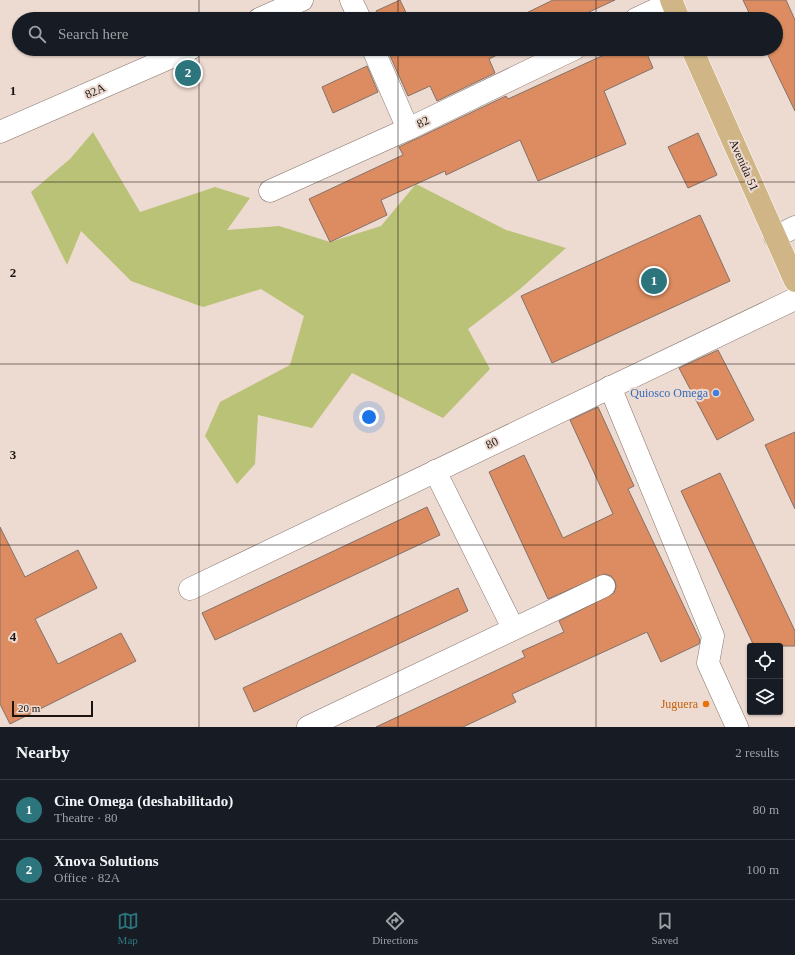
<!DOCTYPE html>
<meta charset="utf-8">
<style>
body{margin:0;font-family:Georgia,serif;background:#242831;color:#f1f3f6}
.controls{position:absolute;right:12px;bottom:12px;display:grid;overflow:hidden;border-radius:4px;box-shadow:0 1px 3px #0004}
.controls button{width:36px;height:36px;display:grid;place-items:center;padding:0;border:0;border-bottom:1px solid #363941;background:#171b24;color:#f1f3f6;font:20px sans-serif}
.scale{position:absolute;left:12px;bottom:10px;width:81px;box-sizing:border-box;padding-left:4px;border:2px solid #1a1310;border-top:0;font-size:11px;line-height:14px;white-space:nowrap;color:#1a1310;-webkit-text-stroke:3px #eddad0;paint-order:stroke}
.you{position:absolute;left:369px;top:417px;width:14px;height:14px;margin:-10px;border:3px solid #fff;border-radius:50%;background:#1a73e8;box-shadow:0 0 0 6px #1a73e833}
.badge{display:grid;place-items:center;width:26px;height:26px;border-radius:50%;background:#2c757c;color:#fff;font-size:13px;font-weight:700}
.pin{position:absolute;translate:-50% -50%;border:2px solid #fff;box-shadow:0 1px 4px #0006}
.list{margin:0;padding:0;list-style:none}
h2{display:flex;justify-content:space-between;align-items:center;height:52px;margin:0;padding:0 16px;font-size:17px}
h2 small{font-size:13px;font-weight:400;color:#9ea1a6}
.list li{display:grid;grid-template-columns:26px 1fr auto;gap:12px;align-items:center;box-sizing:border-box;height:60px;padding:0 16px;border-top:1px solid #363941}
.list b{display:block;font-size:15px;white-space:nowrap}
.list p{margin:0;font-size:13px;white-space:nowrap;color:#9ea1a6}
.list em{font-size:13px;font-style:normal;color:#9ea1a6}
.icon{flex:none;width:22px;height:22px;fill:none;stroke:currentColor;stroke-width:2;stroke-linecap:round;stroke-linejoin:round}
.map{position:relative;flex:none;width:795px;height:727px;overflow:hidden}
.search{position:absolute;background:#171b24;box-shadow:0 1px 3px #0004;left:12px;right:12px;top:12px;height:44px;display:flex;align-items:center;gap:10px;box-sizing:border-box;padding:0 14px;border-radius:22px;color:#9ea1a6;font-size:15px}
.sheet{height:172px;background:#171b24}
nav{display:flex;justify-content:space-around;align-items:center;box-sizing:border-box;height:56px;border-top:1px solid #363941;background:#171b24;font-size:11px;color:#9ea1a6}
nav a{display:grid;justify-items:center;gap:2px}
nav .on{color:#2c757c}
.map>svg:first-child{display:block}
.green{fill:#b9c276}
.building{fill:#dc8c60;stroke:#83726a}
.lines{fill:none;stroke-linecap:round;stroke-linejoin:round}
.street-casing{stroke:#84746b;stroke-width:23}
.primary-casing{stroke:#fff;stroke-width:23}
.street{stroke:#fff;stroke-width:22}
.primary{stroke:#d0b686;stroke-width:22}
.grid{fill:none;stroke:#1a1310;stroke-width:1;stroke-opacity:0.55}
.shop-dot{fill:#3f7fe0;stroke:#eddad0;stroke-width:1.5}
.food-dot{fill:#e8710a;stroke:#eddad0;stroke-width:1.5}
.labels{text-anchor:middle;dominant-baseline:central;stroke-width:4;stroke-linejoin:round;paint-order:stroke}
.street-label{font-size:12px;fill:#1a1310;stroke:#eddad0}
.shop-label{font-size:12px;fill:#366cbe;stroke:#eddad0;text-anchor:end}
.food-label{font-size:12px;fill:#c56008;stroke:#eddad0;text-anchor:end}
.grid-label{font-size:13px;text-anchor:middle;font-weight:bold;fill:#1a1310;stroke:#eddad0;stroke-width:4;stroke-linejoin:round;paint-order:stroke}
</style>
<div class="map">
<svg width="795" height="727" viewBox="0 0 795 727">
<rect width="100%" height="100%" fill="#eddad0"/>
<path class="green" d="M 93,132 L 140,212 L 215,187 L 250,198 L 227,230 L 279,226 L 330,242 L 381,226 L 416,184 L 506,230 L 566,248 L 520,289 L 468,329 L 490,369 L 443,418 L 352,373 L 312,428 L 258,415 L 255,464 L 237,484 L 205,436 L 220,402 L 290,365 L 304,316 L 261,289 L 203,307 L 131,281 L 81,231 L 67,265 L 31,192 L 70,159 Z"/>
<g class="building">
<path d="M 400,0 L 409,19 L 380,19 L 376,11 Z"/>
<path d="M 553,0 L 615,0 L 574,19 L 514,19 Z"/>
<path d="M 743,0 L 786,0 L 795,20 L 795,111 L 765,49 L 776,49 L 776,19 L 752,19 Z"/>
<path d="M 387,49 L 449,50 L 509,49 L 489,59 L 495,73 L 437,101 L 430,86 L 408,96 Z"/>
<path d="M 617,49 L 645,49 L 653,68 L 604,91 L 626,144 L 538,181 L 520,140 L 446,175 L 445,171 L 381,200 L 387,215 L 330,242 L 309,199 L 403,155 L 399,147 L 506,96 L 508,99 Z"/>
<path d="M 367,66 L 378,92 L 333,113 L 322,87 Z"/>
<path d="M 698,133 L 717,175 L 688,188 L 668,147 Z"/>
<path d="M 700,215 L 730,281 L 552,363 L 521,296 Z"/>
<path d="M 718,350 L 754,420 L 717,440 L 679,368 Z"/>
<path d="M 598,407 L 634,486 L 628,489 L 700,640 L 699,644 L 661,662 L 647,632 L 512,694 L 516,702 L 463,727 L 376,727 L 525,657 L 522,651 L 564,632 L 559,621 L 614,593 L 616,587 L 615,581 L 611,576 L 605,574 L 548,599 L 489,472 L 524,455 L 563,538 L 613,514 L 570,420 Z"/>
<path d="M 795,432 L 795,509 L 765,445 Z"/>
<path d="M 720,473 L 795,631 L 795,646 L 754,646 L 681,491 Z"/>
<path d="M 427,507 L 440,535 L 215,640 L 202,613 Z"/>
<path d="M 0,527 L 25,577 L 78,550 L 97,588 L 35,619 L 58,664 L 121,633 L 136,661 L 10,724 L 0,704 Z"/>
<path d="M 458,588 L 468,611 L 254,712 L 243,688 Z"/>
</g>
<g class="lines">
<defs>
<g id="street">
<path d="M 351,0 L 360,19"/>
<path d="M 259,19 L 302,0"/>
<path d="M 636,19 L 672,2"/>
<path d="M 373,49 L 408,129"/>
<path d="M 0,132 L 190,49"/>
<path d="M 270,191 L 408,129 L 574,49"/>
<path d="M 775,237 L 795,227"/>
<path d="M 610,387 L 713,636 L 708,663 L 737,727"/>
<path d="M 435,471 L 513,628"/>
<path d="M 190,589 L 795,299"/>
<path d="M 308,727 L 604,586"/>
</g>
<g id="primary">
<path d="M 671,0 L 679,19"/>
<path d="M 692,49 L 795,281"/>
</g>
</defs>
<use href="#street" class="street-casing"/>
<use href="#primary" class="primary-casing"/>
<use href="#street" class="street"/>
<use href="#primary" class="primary"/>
</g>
<path class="grid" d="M 199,0 L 199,19M 398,0 L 398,19M 596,0 L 596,19M 199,49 L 199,727M 398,49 L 398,727M 596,49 L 596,727M 0,182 L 795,182M 0,364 L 795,364M 0,545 L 795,545"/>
<circle class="shop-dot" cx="716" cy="393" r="4"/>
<circle class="food-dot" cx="706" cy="704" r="4"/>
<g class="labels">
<g class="street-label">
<text transform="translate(95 91) rotate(-24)">82A</text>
<text transform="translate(423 122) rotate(-26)">82</text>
<text transform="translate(744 165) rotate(66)">Avenida 51</text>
<text transform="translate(492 443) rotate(-26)">80</text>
</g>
<g class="shop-label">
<text x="708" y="393">Quiosco Omega</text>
</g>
<g class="food-label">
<text x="698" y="704">Juguera</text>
</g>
</g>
<g class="grid-label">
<text x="13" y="95">1</text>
<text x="13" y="277">2</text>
<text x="13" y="459">3</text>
<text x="13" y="641">4</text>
</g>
</svg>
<div class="controls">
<button><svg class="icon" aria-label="locate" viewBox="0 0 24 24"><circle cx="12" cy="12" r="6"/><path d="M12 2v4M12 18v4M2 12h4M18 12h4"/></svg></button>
<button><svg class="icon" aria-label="layers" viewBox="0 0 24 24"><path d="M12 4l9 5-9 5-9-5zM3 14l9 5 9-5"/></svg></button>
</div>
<div class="scale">20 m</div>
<div class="you"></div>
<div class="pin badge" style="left:654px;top:281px">1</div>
<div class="pin badge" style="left:188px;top:73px">2</div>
<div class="search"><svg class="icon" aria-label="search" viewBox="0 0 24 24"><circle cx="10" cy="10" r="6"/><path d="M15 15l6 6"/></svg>Search here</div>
</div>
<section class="sheet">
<h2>Nearby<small>2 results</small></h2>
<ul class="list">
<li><span class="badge">1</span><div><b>Cine Omega (deshabilitado)</b><p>Theatre · 80</p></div><em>80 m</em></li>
<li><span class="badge">2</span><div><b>Xnova Solutions</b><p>Office · 82A</p></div><em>100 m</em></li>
</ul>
</section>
<nav>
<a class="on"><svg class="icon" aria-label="map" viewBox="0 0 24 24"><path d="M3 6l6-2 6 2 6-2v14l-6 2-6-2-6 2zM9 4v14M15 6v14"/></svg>Map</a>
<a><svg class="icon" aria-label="directions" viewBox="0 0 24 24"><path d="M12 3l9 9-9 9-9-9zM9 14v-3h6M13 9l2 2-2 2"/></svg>Directions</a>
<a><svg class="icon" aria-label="saved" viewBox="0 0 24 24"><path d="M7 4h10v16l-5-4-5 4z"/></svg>Saved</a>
</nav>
